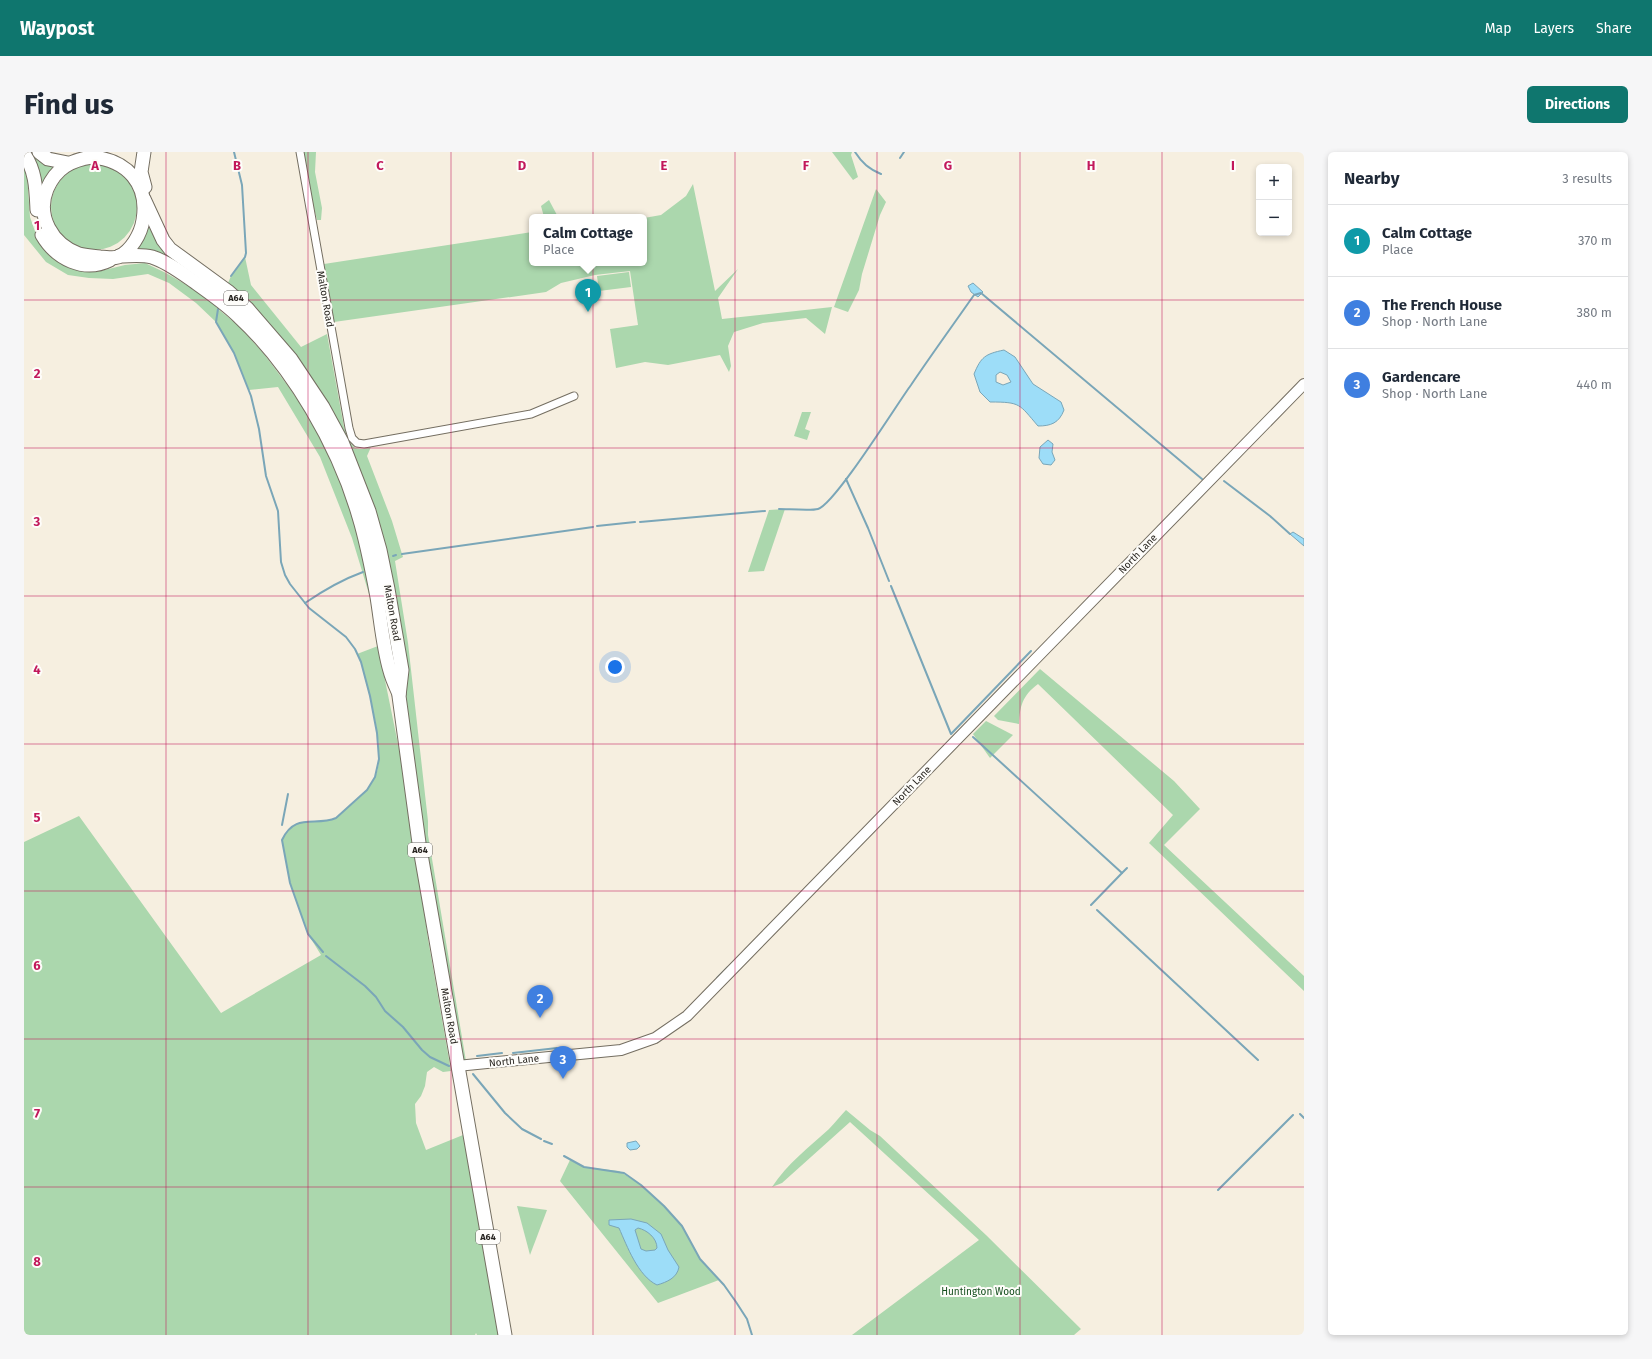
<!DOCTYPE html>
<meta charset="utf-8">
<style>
body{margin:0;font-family:"Fira Sans",sans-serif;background:#f6f6f7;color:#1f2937}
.controls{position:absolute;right:12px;top:12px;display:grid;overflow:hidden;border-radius:6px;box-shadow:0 2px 6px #0003}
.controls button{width:36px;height:36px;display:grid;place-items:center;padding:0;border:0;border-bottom:1px solid #e0e1e3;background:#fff;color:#1f2937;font:20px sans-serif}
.you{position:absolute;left:591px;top:515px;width:14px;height:14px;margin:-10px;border:3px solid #fff;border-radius:50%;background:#1a73e8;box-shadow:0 0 0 6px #1a73e833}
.badge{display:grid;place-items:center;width:26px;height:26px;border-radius:50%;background:#0f766e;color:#fff;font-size:13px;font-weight:700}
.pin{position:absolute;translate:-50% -33px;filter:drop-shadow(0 1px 2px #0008)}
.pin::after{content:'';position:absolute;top:21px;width:14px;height:12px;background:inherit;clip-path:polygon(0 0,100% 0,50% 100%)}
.popup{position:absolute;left:505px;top:62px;width:118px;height:52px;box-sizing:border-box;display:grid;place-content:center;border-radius:6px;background:#fff;filter:drop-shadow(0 1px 3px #0005);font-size:13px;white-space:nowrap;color:#747a83}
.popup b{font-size:15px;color:#1f2937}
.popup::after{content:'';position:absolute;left:50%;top:100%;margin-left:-8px;border:8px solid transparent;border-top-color:#fff}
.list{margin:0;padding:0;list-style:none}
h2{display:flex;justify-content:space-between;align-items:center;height:52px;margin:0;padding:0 16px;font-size:17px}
h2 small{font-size:13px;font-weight:400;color:#747a83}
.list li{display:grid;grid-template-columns:26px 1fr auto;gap:12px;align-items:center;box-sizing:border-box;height:72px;padding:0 16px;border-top:1px solid #e0e1e3}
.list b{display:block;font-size:15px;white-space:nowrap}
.list p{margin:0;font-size:13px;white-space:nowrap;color:#747a83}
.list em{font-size:13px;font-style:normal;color:#747a83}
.map{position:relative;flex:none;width:1280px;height:1183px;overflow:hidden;border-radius:6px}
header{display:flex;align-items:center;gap:24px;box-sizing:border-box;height:56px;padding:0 20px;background:#0f766e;color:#fff}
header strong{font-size:19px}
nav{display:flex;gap:22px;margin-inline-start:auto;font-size:14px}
.intro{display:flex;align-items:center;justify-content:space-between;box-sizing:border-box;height:96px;padding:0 24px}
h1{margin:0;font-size:28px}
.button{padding:10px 18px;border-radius:6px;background:#0f766e;color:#fff;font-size:14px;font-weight:700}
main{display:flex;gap:24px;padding:0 24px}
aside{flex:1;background:#fff;border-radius:6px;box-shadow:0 2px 6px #0003}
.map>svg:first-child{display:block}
.green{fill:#abd7ad}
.water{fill:#9dddf8;stroke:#7aa6b8;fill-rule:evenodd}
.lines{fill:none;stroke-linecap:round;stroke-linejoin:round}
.stream{stroke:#7aa6b8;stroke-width:2}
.street-casing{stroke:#746e61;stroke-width:9}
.secondary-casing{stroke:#746e61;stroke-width:12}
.highway-casing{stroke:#746e61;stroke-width:15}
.street{stroke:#fff;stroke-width:7}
.secondary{stroke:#fff;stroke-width:10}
.highway{stroke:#fff;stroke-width:13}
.grid{fill:none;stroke:#c2185b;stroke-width:1;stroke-opacity:0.55}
.labels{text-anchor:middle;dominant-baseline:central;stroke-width:4;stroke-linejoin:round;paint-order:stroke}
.shield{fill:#fefdfa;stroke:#696662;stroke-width:1}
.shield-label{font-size:9px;font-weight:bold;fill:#292621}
.street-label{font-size:10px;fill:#292621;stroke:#fefdfa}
.park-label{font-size:10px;fill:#154f1e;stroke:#fefdfa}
.grid-label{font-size:13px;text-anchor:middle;font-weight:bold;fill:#c2185b;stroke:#fefdfa;stroke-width:4;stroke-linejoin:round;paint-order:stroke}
</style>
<header>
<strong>Waypost</strong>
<nav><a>Map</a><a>Layers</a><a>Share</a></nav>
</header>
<div class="intro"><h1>Find us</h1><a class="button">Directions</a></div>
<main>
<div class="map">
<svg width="1280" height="1183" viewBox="0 0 1280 1183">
<rect width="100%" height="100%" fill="#f6efe0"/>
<g class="green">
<path d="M 6,0 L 15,7 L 34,15 L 19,39 Z"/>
<path d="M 280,0 L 292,0 L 291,20 L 298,56 L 297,68 L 293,68 L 284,33 Z"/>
<path d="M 808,0 L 828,0 L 827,3 L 834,25 L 829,28 Z"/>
<circle cx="70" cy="55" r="43"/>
<path d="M 0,15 L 3,22 L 6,65 L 14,88 L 29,106 L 50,117 L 72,120 L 101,113 L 121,111 L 142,121 L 185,146 L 194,157 L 215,174 L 240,202 L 264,234 L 291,273 L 314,319 L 331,367 L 352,465 L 328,386 L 296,305 L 254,235 L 225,238 L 210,201 L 192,170 L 172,151 L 145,131 L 124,122 L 89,127 L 65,126 L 44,123 L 22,110 L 0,83 Z"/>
<path d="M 669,32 L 691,139 L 714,117 L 694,146 L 698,167 L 808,155 L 801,182 L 782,166 L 739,171 L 710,180 L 704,194 L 707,214 L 705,220 L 696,203 L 644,213 L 621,210 L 592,216 L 586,177 L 614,173 L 606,119 L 571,123 L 537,131 L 522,140 L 310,170 L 300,112 L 508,80 L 508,111 L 620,111 L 620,66 L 637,63 L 662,44 Z"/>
<path d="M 852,37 L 862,50 L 856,63 L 838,122 L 835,138 L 824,160 L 810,155 Z"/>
<path d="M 525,48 L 534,65 L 520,65 L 517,54 Z"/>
<path d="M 122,69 C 131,88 141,100 156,113 L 107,99 Z"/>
<path d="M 221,105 L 227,133 L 277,195 L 303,182 L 320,275 L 325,289 L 331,296 L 339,297 L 347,295 L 343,304 L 368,369 L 378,402 L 379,405 L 371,409 L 384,491 L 404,669 L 404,683 L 442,909 L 436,910 L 398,678 L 376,492 L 362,400 L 234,161 L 204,131 L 207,124 Z"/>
<path d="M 605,120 L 607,135 L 575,139 L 573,124 Z"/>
<path d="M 778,260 L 787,260 L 781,277 L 786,279 L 783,288 L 770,284 Z"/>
<path d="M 761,357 L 740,419 L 724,420 L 745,358 Z"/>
<path d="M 354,494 L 382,631 L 404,787 L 427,919 L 419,920 L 410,915 L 403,920 L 401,934 L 397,944 L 391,952 L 392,971 L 402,998 L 439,983 L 475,1183 L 453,1183 L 452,1181 L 451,1183 L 0,1183 L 0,690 L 55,664 L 197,861 L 297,803 L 284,782 L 266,731 L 258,688 C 271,660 291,675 312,666 C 326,654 341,643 350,627 C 365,600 343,539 337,510 L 333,502 Z"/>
<path d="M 1016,517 L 1150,629 L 1176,657 L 1140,693 L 1280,824 L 1280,839 L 1125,691 L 1149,663 L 1014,532 C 998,544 996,554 995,572 L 974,568 L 970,564 Z"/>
<path d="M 962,569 L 989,583 L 966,606 L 949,582 Z"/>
<path d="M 822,958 L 846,978 L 856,984 L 962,1083 L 1057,1177 L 1050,1183 L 828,1183 L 955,1088 L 826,970 L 758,1031 L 748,1035 C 763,1012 785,995 805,977 C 811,971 816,964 822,958 Z"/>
<path d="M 546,1008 L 560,1015 L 595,1019 L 617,1033 L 640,1054 L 658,1074 L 676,1107 L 695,1128 L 634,1151 L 536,1029 Z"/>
<path d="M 493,1054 L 523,1058 L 506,1103 Z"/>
</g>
<g class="water">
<path d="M 949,131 L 959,140 L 954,145 L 947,140 L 944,134 Z"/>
<path d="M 980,198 L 991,205 L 1009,232 L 1037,250 L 1040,258 C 1035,271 1027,274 1014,274 C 995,252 997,250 966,250 L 956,240 L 950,222 C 957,205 961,202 980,198 ZM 976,220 L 983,223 L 987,230 L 979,233 L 972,230 L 972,223 Z"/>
<path d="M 1024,288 L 1029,292 L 1028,300 L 1031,308 L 1027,313 L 1019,312 L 1015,306 L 1016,295 Z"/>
<path d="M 1269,380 L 1280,387 L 1280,394 L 1266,382 Z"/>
<path d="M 612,989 L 616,994 L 613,997 L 606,998 L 603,995 L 603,991 Z"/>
<path d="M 607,1067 L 623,1071 L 637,1082 L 644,1098 L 655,1115 C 653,1126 643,1130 633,1133 C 614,1124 603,1094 595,1076 L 585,1073 L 585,1068 ZM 614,1076 C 623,1078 633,1086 633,1096 L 631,1098 L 622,1099 L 617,1097 L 611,1078 Z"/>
</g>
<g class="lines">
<g class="stream">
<path d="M 831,0 C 838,11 845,17 857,22"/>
<path d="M 876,6 L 880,0"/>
<path d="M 207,124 L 221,105 L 222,101 L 218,33 L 210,0"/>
<path d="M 194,157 L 192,170 L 210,201 L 227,244 L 235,277 L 242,324 L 254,359 L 257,410 L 261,423 L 266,432 L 285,456 L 322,485 L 331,497 L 337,510 L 346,544 L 353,581 L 355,607 L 351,625 L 343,638 L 312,666 C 291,675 271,660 258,688 L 266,731 L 284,782 L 299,800"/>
<path d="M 822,327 L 844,376 L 865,429"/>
<path d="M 1200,329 L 1246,364 L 1266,382"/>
<path d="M 755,357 C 764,357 787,359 794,357 C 811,352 873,252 887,233 C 908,202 929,173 950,143 L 957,141 L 1178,327"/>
<path d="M 616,370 L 741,359"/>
<path d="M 573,374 L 611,370"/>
<path d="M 378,402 L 569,375"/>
<path d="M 369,404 L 372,403"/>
<path d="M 867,434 L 927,582 L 1007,499"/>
<path d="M 281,451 C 300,438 317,428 339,420"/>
<path d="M 949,585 L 1098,721 L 1067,753"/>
<path d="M 258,673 L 264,642"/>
<path d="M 1098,721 L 1103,716"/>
<path d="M 1073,758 L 1234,908"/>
<path d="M 302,804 L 341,834 L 352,845 L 361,859 L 379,875 L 398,898 L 406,905 L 425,914"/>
<path d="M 693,826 L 704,815"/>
<path d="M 489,901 L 533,896"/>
<path d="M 453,904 L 478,901"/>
<path d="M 449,922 L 481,961 L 498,977 L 517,987"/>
<path d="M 1276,962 L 1280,966"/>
<path d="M 520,989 L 528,992"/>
<path d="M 540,1004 L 560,1015 L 600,1021 L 617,1033 L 640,1054 L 658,1074 L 676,1107 L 700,1133 L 712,1150 L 723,1167 L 728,1183"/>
<path d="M 1194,1038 L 1269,963"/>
</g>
<defs>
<path id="street" d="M 276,0 L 325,276 L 328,286 L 333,291 L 340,292 L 507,262 L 550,244"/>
<path id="secondary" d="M 433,914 L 597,898 L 631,886 L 663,864 L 1280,232"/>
<g id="highway">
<path d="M 15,0 L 24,7 L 44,11"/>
<path d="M 120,0 L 117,20 L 121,35"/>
<path d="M 0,2 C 12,19 12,38 13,58"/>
<path d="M 68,5 C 103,8 125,32 119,68 C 117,82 107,99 94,105 C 88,107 82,105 76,105 C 69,104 62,104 55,102 C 28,92 12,64 23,37 C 32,16 47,8 68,5 Z"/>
<path d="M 120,47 L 139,88 L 146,97 L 205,140 L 223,156 L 267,207 L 299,255 L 318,290 L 345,359 L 356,398 L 364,437 L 378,518 L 375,544 L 395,691 L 481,1183"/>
<path d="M 18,83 C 32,107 60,121 86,108"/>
<path d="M 95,104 C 106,104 117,102 128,105 C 144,110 159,122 172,131 C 187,142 202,152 215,165 C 269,215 315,295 335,365 C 343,391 348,418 353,445 C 357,470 359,495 366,519 C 368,527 372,535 375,542"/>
</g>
</defs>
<use href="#street" class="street-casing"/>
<use href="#secondary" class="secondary-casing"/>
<use href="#highway" class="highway-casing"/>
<use href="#street" class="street"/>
<use href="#secondary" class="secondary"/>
<use href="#highway" class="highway"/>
</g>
<path class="grid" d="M 142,0 L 142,1183M 284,0 L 284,1183M 427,0 L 427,1183M 569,0 L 569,1183M 711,0 L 711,1183M 853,0 L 853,1183M 996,0 L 996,1183M 1138,0 L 1138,1183M 0,148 L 1280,148M 0,296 L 1280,296M 0,444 L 1280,444M 0,592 L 1280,592M 0,739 L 1280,739M 0,887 L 1280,887M 0,1035 L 1280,1035"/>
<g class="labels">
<g class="shield">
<rect x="200" y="139" width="24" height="14" rx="3"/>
<rect x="384" y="691" width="24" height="14" rx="3"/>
<rect x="452" y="1078" width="24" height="14" rx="3"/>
</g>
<g class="shield-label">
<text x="212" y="146">A64</text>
<text x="396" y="698">A64</text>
<text x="464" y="1085">A64</text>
</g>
<g class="street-label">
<text transform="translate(301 147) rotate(80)">Malton Road</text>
<text transform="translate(1114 402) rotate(-46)">North Lane</text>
<text transform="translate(368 461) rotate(80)">Malton Road</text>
<text transform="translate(888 634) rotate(-46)">North Lane</text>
<text transform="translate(425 864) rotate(80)">Malton Road</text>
<text transform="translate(490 909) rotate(-6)">North Lane</text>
</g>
<g class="park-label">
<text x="957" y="1140">Huntington Wood</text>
</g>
</g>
<g class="grid-label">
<text x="71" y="18">A</text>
<text x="213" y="18">B</text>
<text x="356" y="18">C</text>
<text x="498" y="18">D</text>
<text x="640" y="18">E</text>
<text x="782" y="18">F</text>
<text x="924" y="18">G</text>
<text x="1067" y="18">H</text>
<text x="1209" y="18">I</text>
<text x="13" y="78">1</text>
<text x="13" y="226">2</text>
<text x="13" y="374">3</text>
<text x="13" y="522">4</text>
<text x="13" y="670">5</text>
<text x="13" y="818">6</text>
<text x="13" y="966">7</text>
<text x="13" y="1114">8</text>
</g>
</svg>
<div class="controls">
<button>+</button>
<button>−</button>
</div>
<div class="you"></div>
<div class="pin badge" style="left:564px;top:160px;background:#0f9aa8">1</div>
<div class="popup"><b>Calm Cottage</b>Place</div>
<div class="pin badge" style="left:516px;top:866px;background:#3f7fe0">2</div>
<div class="pin badge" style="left:539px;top:927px;background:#3f7fe0">3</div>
</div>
<aside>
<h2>Nearby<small>3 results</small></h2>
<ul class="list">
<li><span class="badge" style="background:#0f9aa8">1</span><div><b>Calm Cottage</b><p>Place</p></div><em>370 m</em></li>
<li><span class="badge" style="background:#3f7fe0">2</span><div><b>The French House</b><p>Shop · North Lane</p></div><em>380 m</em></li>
<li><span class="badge" style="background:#3f7fe0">3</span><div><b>Gardencare</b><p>Shop · North Lane</p></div><em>440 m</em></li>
</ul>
</aside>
</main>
